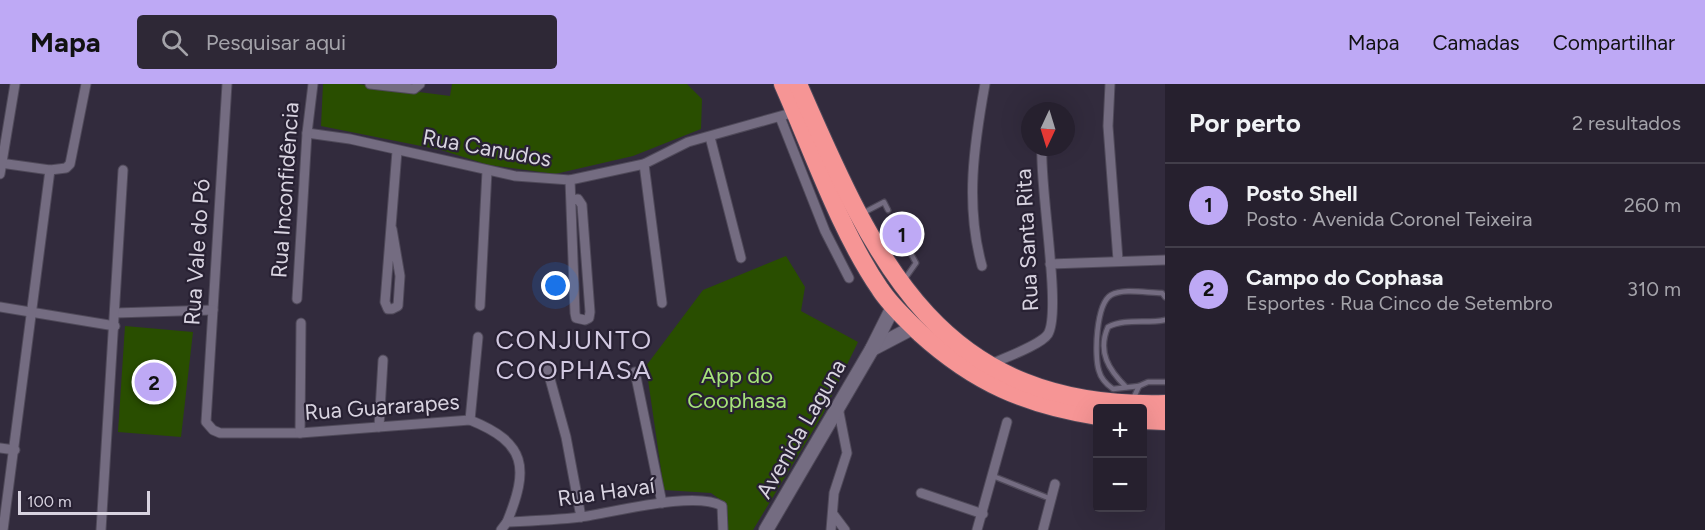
<!DOCTYPE html>
<html lang="pt">
<meta charset="utf-8">
<style>
body{margin:0;font-family:Figtree,sans-serif;background:#2e2836;color:#f1f3f6}
.controls{position:absolute;right:18px;bottom:18px;display:grid;overflow:hidden;border-radius:6px;box-shadow:0 6px 24px #0002}
.controls button{width:54px;height:54px;display:grid;place-items:center;padding:0;border:0;border-bottom:2px solid #423e4a;background:#26202e;color:#f1f3f6;font:30px sans-serif}
.compass{position:absolute;left:1021px;top:18px;width:54px;height:54px;border-radius:50%;background:#26202e;box-shadow:0 6px 24px #0002;rotate:184deg}
.scale{position:absolute;left:18px;bottom:15px;width:132px;box-sizing:border-box;padding-left:6px;border:3px solid #d8d3e0;border-top:0;font-size:16px;line-height:21px;white-space:nowrap;color:#d8d3e0;-webkit-text-stroke:4px #282133;paint-order:stroke}
.you{position:absolute;left:556px;top:202px;width:21px;height:21px;margin:-15px;border:4px solid #fff;border-radius:50%;background:#1a73e8;box-shadow:0 0 0 9px #1a73e833}
.badge{display:grid;place-items:center;width:39px;height:39px;border-radius:50%;background:#bea9f5;color:#111;font-size:20px;font-weight:700}
.pin{position:absolute;translate:-50% -50%;border:3px solid #fff;box-shadow:0 2px 6px #0006}
.list{margin:0;padding:0;list-style:none}
h2{display:flex;justify-content:space-between;align-items:center;height:78px;margin:0;padding:0 24px;font-size:26px}
h2 small{font-size:20px;font-weight:400;color:#a4a3aa}
.list li{display:grid;grid-template-columns:39px 1fr auto;gap:18px;align-items:center;box-sizing:border-box;height:84px;padding:0 24px;border-top:2px solid #423e4a}
.list b{display:block;font-size:22px;white-space:nowrap}
.list p{margin:0;font-size:20px;white-space:nowrap;color:#a4a3aa}
.list em{font-size:20px;font-style:normal;color:#a4a3aa}
.icon{flex:none;width:33px;height:33px;fill:none;stroke:currentColor;stroke-width:2;stroke-linecap:round;stroke-linejoin:round}
.map{position:relative;flex:none;width:1165px;height:446px;overflow:hidden}
header{display:flex;align-items:center;gap:36px;box-sizing:border-box;height:84px;padding:0 30px;background:#bea9f5;color:#111}
header strong{font-size:28px}
nav{display:flex;gap:33px;margin-inline-start:auto;font-size:21px}
.search{width:420px;height:54px;background:#2e2836;display:flex;align-items:center;gap:15px;box-sizing:border-box;padding:0 21px;border-radius:6px;color:#a4a3aa;font-size:22px}
main{display:flex}
aside{flex:1;background:#26202e}
.map>svg:first-child{display:block}
.green{fill:#294e00}
.lines{fill:none;stroke-linecap:round;stroke-linejoin:round}
.lane-casing{stroke:#4f4959;stroke-width:7}
.street-casing{stroke:#4f4959;stroke-width:11}
.secondary-casing{stroke:#4f4959;stroke-width:16}
.highway-casing{stroke:#4f4959;stroke-width:20}
.lane{stroke:#746c81;stroke-width:4.5}
.street{stroke:#746c81;stroke-width:9}
.secondary{stroke:#746c81;stroke-width:14}
.highway{stroke:#f69595;stroke-width:18}
.labels{text-anchor:middle;dominant-baseline:central;stroke-width:4.5;stroke-linejoin:round;paint-order:stroke}
.street-label{font-size:22px;fill:#d8d3e0;stroke:#282133}
.park-label{font-size:22px;fill:#a6e47a;stroke:#282133}
.quarter-label{font-size:26px;letter-spacing:1.5px;fill:#d2c9e1;stroke:#282133}
</style>
<header>
<strong>Mapa</strong>
<div class="search"><svg class="icon" aria-label="search" viewBox="0 0 24 24"><circle cx="10" cy="10" r="6"/><path d="M15 15l6 6"/></svg>Pesquisar aqui</div>
<nav><a>Mapa</a><a>Camadas</a><a>Compartilhar</a></nav>
</header>
<main>
<div class="map">
<svg width="1165" height="446" viewBox="0 0 1165 446">
<rect width="100%" height="100%" fill="#322b3d"/>
<g class="green">
<path d="M 323,0 L 357,0 L 450,12 L 452,0 L 687,0 L 702,15 L 701,45 L 633,72 L 555,90 L 489,81 L 441,66 L 321,42 Z"/>
<path d="M 786,172 L 805,203 L 801,227 L 858,258 L 823,330 L 753,446 L 726,446 L 725,419 L 711,409 L 664,406 L 646,282 L 703,206 Z"/>
<path d="M 125,242 L 193,248 L 181,353 L 118,348 Z"/>
</g>
<g class="lines">
<defs>
<g id="lane">
<path d="M 863,129 L 884,118 L 888,126"/>
<path d="M 904,196 L 916,179 L 910,168"/>
<path d="M 1139,302 L 1113,305 C 1106,300 1101,295 1099,287 C 1094,272 1096,220 1111,211 C 1124,204 1147,209 1162,209 L 1165,213"/>
<path d="M 1126,303 C 1109,286 1097,268 1108,243 C 1125,234 1147,240 1165,236"/>
<path d="M 1134,313 L 1139,302 L 1148,298 L 1165,298"/>
<path d="M 993,392 L 1051,415"/>
</g>
<g id="street">
<path d="M 227,0 L 206,338 L 213,346 L 220,349 L 300,349 L 470,336 C 527,359 529,384 507,438"/>
<path d="M 370,0 L 414,5 L 420,0"/>
<path d="M 1110,0 L 1108,42 L 1118,176"/>
<path d="M 780,33 L 825,147 L 849,194"/>
<path d="M 307,49 L 350,55 L 515,92 L 570,96 L 644,80 L 688,58 L 795,28"/>
<path d="M 710,53 L 741,174"/>
<path d="M 0,79 L 50,86 L 66,84 L 70,80 L 86,0"/>
<path d="M 644,80 L 662,219"/>
<path d="M 0,90 L 15,0"/>
<path d="M 570,96 L 575,229 L 576,234 L 585,236 L 589,234 L 590,228 L 582,121 L 578,115 L 571,116"/>
<path d="M 392,145 L 400,192 L 398,222 L 392,225 L 388,225 L 385,218 L 397,67"/>
<path d="M 1050,180 L 1165,176"/>
<path d="M 982,182 C 965,121 974,61 985,0"/>
<path d="M 297,215 L 307,49 L 313,0"/>
<path d="M 480,222 L 487,87"/>
<path d="M 0,223 L 115,242"/>
<path d="M 115,229 L 213,226"/>
<path d="M 991,280 C 1004,274 1041,261 1048,250 C 1062,227 1039,100 1042,63"/>
<path d="M 547,284 L 566,353 L 581,433"/>
<path d="M 635,288 L 662,419"/>
<path d="M 470,336 L 478,253"/>
<path d="M 379,343 L 383,276"/>
<path d="M 300,349 L 301,239"/>
<path d="M 0,364 L 15,366"/>
<path d="M 921,409 L 983,430"/>
<path d="M 833,430 L 845,446"/>
<path d="M 3,446 L 50,86"/>
<path d="M 101,446 L 123,86"/>
<path d="M 501,446 L 507,438 C 531,437 556,436 581,433 C 612,429 695,406 722,422 L 723,446"/>
<path d="M 831,446 L 834,409 L 847,369 L 838,323"/>
<path d="M 977,446 L 1007,338"/>
<path d="M 1043,446 L 1055,400"/>
</g>
<g id="secondary">
<path d="M 872,265 L 914,243"/>
<path d="M 766,446 L 872,265 L 893,223"/>
</g>
<g id="highway">
<path d="M 783,0 C 812,65 840,147 880,205 C 891,222 906,235 920,249 C 974,298 1026,321 1098,332"/>
<path d="M 798,0 C 876,179 939,326 1165,320"/>
<path d="M 1142,336 L 1165,337"/>
</g>
</defs>
<use href="#lane" class="lane-casing"/>
<use href="#street" class="street-casing"/>
<use href="#secondary" class="secondary-casing"/>
<use href="#highway" class="highway-casing"/>
<use href="#lane" class="lane"/>
<use href="#street" class="street"/>
<use href="#secondary" class="secondary"/>
<use href="#highway" class="highway"/>
</g>
<g class="labels">
<g class="street-label">
<text transform="translate(487 64) rotate(10)">Rua Canudos</text>
<text transform="translate(285 106) rotate(-86)">Rua Inconfidência</text>
<text transform="translate(1027 156) rotate(-93)">Rua Santa Rita</text>
<text transform="translate(197 168) rotate(-86)">Rua Vale do Pó</text>
<text transform="translate(382 323) rotate(-4)">Rua Guararapes</text>
<text transform="translate(801 345) rotate(-60)">Avenida Laguna</text>
<text transform="translate(606 408) rotate(-8)">Rua Havaí</text>
</g>
<g class="park-label">
<text x="737" y="291">App do<tspan x="737" dy="25">Coophasa</tspan></text>
</g>
<g class="quarter-label">
<text x="574" y="256">CONJUNTO<tspan x="574" dy="30">COOPHASA</tspan></text>
</g>
</g>
</svg>
<div class="controls">
<button>+</button>
<button>−</button>
</div>
<svg class="compass" viewBox="-18 -18 36 36"><path d="M0-13l5 13h-10z" fill="#e53935"/><path d="M0 13l5-13h-10z" fill="#a4a3aa"/></svg>
<div class="scale">100 m</div>
<div class="you"></div>
<div class="pin badge" style="left:902px;top:150px">1</div>
<div class="pin badge" style="left:154px;top:298px">2</div>
</div>
<aside>
<h2>Por perto<small>2 resultados</small></h2>
<ul class="list">
<li><span class="badge">1</span><div><b>Posto Shell</b><p>Posto · Avenida Coronel Teixeira</p></div><em>260 m</em></li>
<li><span class="badge">2</span><div><b>Campo do Cophasa</b><p>Esportes · Rua Cinco de Setembro</p></div><em>310 m</em></li>
</ul>
</aside>
</main>
